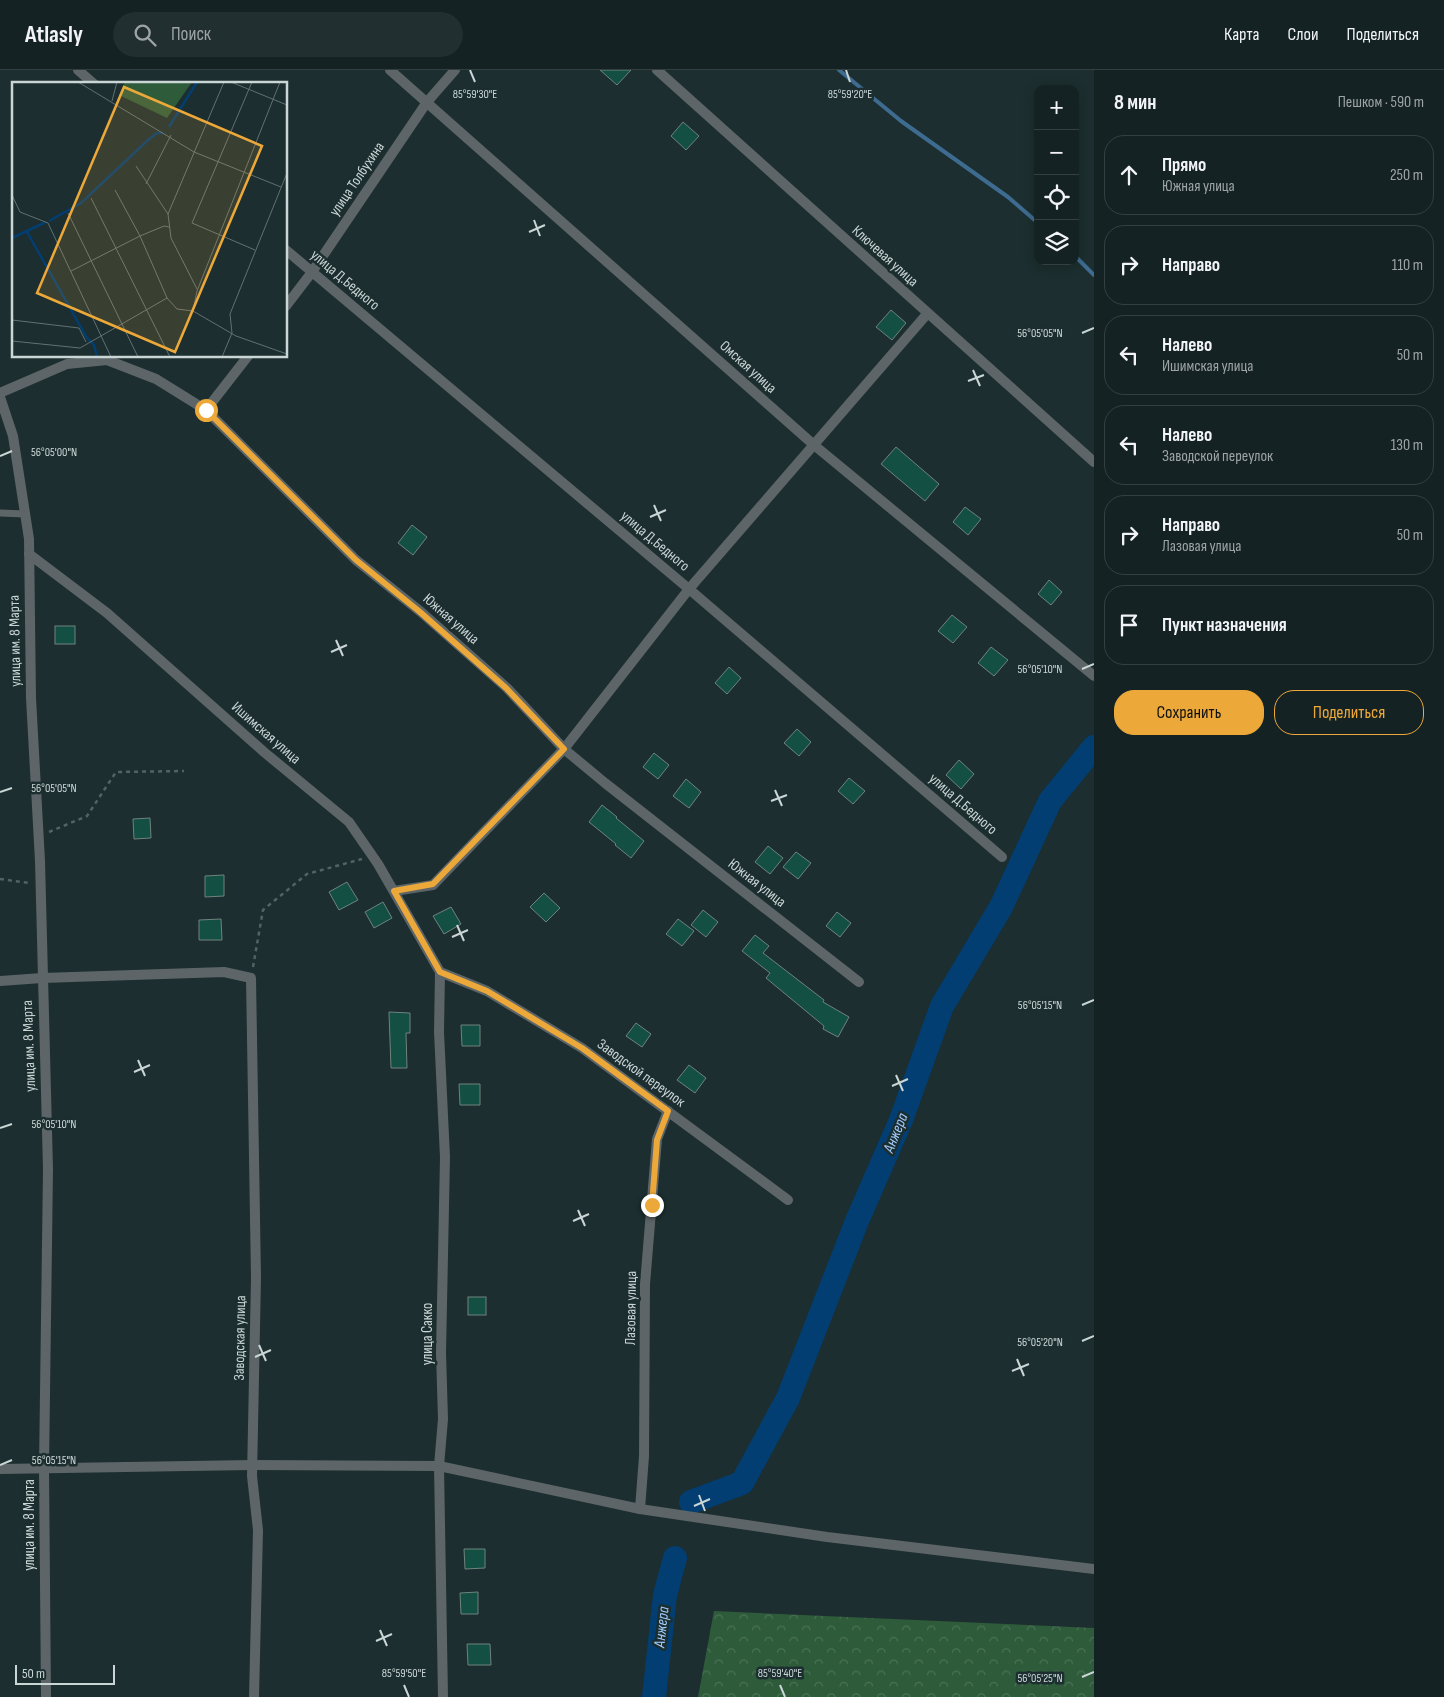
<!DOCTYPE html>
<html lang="ru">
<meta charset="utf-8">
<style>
body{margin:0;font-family:"Sofia Sans Condensed",sans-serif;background:#222f30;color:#f1f3f6}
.controls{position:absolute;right:15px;top:15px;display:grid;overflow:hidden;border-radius:10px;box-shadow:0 2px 12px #0003}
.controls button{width:45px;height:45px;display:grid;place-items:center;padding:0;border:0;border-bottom:1px solid #343f41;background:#152223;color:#f1f3f6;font:25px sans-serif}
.scale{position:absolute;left:15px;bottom:12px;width:100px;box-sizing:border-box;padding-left:5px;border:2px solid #cad5d6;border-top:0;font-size:14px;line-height:18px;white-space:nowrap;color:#cad5d6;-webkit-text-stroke:4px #1c2e2f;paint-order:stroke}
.stop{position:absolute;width:15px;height:15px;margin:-11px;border:4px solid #eca93a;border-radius:50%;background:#fff}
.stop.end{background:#eca93a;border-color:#fff;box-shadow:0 1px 5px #0008}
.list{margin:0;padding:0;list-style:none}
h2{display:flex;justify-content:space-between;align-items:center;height:65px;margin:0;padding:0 20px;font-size:21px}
h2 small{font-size:16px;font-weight:400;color:#9da4a6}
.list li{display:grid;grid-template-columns:32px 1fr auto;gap:15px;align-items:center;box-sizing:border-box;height:80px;margin:0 10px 10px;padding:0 10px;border:1px solid #343f41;border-radius:20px}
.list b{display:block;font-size:19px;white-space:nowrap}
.list p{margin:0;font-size:16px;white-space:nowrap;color:#9da4a6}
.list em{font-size:16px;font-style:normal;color:#9da4a6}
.actions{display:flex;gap:10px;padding:15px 20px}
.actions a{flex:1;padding:11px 0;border:1px solid #eca93a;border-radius:20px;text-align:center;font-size:18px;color:#eca93a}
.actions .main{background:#eca93a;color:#111}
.icon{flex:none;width:28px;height:28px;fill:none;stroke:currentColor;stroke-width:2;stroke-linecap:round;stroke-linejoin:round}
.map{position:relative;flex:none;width:1094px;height:1627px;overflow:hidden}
header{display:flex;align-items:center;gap:30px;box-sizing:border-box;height:70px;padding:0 25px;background:#152223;border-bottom:1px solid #343f41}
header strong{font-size:24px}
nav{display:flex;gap:28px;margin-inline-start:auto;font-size:18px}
.search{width:350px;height:45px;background:#222f30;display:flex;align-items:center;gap:12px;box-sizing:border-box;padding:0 18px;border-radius:28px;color:#9da4a6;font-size:19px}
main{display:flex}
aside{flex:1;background:#152223}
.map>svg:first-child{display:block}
.forest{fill:url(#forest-crowns)}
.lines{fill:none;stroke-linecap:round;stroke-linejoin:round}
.stream{stroke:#3e6b90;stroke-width:4}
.river{stroke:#023e72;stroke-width:24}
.building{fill:#134f43;stroke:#70837e}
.path{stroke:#536263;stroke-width:2.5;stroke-dasharray:4 4;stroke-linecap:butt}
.lane{stroke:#5d6568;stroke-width:7}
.street{stroke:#5d6568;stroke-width:10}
.route{stroke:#eca93a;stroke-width:6}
.ticks{fill:none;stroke:#cad5d6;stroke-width:2}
.labels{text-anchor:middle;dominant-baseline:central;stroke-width:5;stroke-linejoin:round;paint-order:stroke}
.street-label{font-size:15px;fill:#cad5d6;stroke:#1c2e2f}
.water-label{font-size:16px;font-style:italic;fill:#a1ccfc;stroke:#1c2e2f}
.inset-river{fill:none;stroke:#023e72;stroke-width:2.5}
.inset-road{fill:none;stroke:#627172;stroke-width:1}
.view{fill:#eca93a;fill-opacity:0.15;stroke:#eca93a;stroke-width:2.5}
.inset-edge{fill:none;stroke:#cad5d6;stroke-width:2.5}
.ticks-label{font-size:12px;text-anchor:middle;fill:#cad5d6;stroke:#1c2e2f;stroke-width:5;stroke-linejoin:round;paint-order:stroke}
</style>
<header>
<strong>Atlasly</strong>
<div class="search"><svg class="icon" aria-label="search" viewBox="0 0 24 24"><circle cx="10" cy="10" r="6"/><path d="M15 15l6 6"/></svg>Поиск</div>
<nav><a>Карта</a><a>Слои</a><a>Поделиться</a></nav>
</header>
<main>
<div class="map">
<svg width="1094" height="1627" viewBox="0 0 1094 1627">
<defs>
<pattern id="forest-crowns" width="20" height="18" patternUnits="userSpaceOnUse" patternTransform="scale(1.25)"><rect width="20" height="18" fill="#2e5b3a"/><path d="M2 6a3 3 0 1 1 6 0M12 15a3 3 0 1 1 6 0" fill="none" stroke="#4b7256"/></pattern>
</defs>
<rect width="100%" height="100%" fill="#1c2e2f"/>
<path class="forest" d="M 714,1541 L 1094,1558 L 1094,1627 L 698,1627 Z"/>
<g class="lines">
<g class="stream">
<path d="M 839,0 L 901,51 L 1008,127 L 1038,153"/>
<path d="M 1075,186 L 1094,205"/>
</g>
<g class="river">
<path d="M 691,1432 L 742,1413 L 788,1328 L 857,1151 L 901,1050 L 942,936 L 1001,837 L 1050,731 L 1094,677"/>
<path d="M 654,1627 L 665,1525 L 675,1488"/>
</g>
</g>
<g class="building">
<path d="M 600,0 L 631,0 L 617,15 Z"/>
<path d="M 683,52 L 699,66 L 686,80 L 671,66 Z"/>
<path d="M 891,240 L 906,253 L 892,270 L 876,257 Z"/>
<path d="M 896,377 L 939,414 L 925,431 L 881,394 Z"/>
<path d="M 965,437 L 981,449 L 968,465 L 953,452 Z"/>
<path d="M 412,455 L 427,467 L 413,485 L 398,473 Z"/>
<path d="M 1049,510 L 1062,522 L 1051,535 L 1038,524 Z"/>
<path d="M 952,545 L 967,557 L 953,573 L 938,561 Z"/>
<rect x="55" y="556" width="20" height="18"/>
<path d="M 991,577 L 1008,590 L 994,606 L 978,593 Z"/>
<path d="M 729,597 L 741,608 L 727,624 L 715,613 Z"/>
<path d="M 797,659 L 811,672 L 799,686 L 784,673 Z"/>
<path d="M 654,683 L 669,695 L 658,709 L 643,697 Z"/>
<path d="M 959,690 L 974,704 L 961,719 L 946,705 Z"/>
<path d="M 849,708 L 865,721 L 853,734 L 838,721 Z"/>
<path d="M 686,709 L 701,722 L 689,738 L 673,726 Z"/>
<path d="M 602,735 L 617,747 L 616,748 L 644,771 L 631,788 L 615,775 L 616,774 L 589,752 Z"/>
<path d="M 150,748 L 151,768 L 134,769 L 133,749 Z"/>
<path d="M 768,776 L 783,788 L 770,804 L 755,792 Z"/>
<path d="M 796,782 L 811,793 L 798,809 L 783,797 Z"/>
<path d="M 224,805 L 224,826 L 205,827 L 205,806 Z"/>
<path d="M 347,812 L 358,830 L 339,840 L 329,822 Z"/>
<path d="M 544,823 L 560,838 L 546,852 L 530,837 Z"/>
<path d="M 383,832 L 392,848 L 374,858 L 365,842 Z"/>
<path d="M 451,837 L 461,854 L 444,864 L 433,846 Z"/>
<path d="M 703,840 L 718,852 L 706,867 L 691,855 Z"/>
<path d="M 837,842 L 851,853 L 840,867 L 826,856 Z"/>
<path d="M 221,849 L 222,870 L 199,870 L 199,850 Z"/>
<path d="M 678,849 L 694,861 L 682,876 L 666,864 Z"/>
<path d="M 755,865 L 769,876 L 763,883 L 824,930 L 823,932 L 849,947 L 838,967 L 823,959 L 824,956 L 766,908 L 770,903 L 742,881 Z"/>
<path d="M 389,942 L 410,943 L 410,963 L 406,963 L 407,998 L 391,998 Z"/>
<path d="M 636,953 L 651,964 L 642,977 L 626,966 Z"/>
<path d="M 461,955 L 480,955 L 480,976 L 462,976 Z"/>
<path d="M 689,995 L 706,1008 L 695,1023 L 677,1010 Z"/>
<path d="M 459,1014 L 480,1014 L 480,1035 L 460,1035 Z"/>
<rect x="468" y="1227" width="18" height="18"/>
<path d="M 464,1479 L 485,1479 L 485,1498 L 465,1499 Z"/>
<path d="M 478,1522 L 478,1544 L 461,1544 L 460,1523 Z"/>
<path d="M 467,1574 L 490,1574 L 491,1595 L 468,1595 Z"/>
</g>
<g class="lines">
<g class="path">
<path d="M 49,762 L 87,746 L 116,702 L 184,701"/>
<path d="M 0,809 L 29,813"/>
<path d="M 253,897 L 263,840 L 307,804 L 362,789"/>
</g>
<path class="lane" d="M 0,443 L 25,444"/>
<g class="street">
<path d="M 78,0 L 94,14"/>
<path d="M 390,0 L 814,375 L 1094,606"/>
<path d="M 657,0 L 1094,392"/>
<path d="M 286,180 L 689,519 L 1002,787"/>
<path d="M 286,236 L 312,202 L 427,32 L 455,0"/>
<path d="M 0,323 L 67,294 L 107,290 L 156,309 L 206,340 L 356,490 L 421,542 L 507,618 L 564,679 L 605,713 L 859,912"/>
<path d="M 0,327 L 13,366 L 29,469 L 31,628 L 40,791 L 48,1099 L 44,1398 L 46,1627"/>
<path d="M 206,340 L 248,286"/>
<path d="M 29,484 L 107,543 L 264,682 L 349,752 L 378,794 L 440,902"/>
<path d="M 394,821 L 433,815 L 564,679 L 689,519 L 927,244"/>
<path d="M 440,902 L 439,962 L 445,1087 L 441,1283 L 443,1349 L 439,1396 L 443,1627"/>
<path d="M 440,902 L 487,921 L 582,978 L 788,1130"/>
<path d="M 0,911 L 42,908 L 224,902 L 251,908 L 256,1208 L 252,1406 L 258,1460 L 254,1627"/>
<path d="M 0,1399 L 252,1395 L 439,1396 L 640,1439 L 827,1467 L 1094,1499"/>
<path d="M 640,1439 L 644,1386 L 645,1214 L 657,1069 L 668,1041"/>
</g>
</g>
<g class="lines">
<path class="route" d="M 206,340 L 356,490 L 420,542 L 506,618 L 564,679 L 433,814 L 394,821 L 440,902 L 487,921 L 582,978 L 668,1041 L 657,1070 L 652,1135"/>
</g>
<path class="ticks" d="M 470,0 L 475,12M 846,0 L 850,12M 534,150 L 540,166M 529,162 L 545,155M 1082,263 L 1094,258M 973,300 L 980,316M 968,311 L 984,305M 0,386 L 12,381M 654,435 L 661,451M 650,447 L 666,440M 336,570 L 343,586M 331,582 L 347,575M 1082,599 L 1094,594M 775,720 L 782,736M 0,722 L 12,718M 771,731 L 787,725M 457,855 L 464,871M 452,867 L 468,860M 1082,935 L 1094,930M 138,990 L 145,1006M 134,1002 L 150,995M 896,1005 L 903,1021M 892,1016 L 908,1009M 0,1058 L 12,1054M 578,1140 L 585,1156M 573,1151 L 589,1144M 1082,1271 L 1094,1266M 259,1275 L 266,1291M 255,1287 L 271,1280M 1017,1289 L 1024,1306M 1012,1301 L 1029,1294M 0,1395 L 12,1390M 699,1425 L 705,1441M 694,1436 L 710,1429M 380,1560 L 387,1576M 376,1571 L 392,1564M 1082,1607 L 1094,1602M 404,1615 L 409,1627M 780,1615 L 785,1627"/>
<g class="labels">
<g class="street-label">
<text transform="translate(357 109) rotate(-56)">улица Толбухина</text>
<text transform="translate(885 186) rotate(42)">Ключевая улица</text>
<text transform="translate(345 210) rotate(40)">улица Д.Бедного</text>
<text transform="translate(748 297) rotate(42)">Омская улица</text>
<text transform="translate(655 471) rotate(40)">улица Д.Бедного</text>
<text transform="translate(451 549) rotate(41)">Южная улица</text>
<text transform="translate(15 571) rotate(-91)">улица им. 8 Марта</text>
<text transform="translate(266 663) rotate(41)">Ишимская улица</text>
<text transform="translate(963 734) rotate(41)">улица Д.Бедного</text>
<text transform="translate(757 813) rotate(38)">Южная улица</text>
<text transform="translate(29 976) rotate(-92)">улица им. 8 Марта</text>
<text transform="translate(641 1003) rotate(36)">Заводской переулок</text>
<text transform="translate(631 1238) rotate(-89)">Лазовая улица</text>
<text transform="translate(427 1264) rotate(-90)">улица Сакко</text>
<text transform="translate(240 1268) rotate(-89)">Заводская улица</text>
<text transform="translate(29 1455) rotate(-90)">улица им. 8 Марта</text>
</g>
<g class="water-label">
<text transform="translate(896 1063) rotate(-68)">Анжера</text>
<text transform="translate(662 1557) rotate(-84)">Анжера</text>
</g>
</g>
<g transform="translate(12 12)">
<rect width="275" height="275" fill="#1c2e2f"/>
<path d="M 113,0 L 180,0 L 155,36 L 107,13 Z" fill="#2e5b3a"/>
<path class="inset-river" d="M 157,45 L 185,0M 37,139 L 69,121 L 135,59 L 145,51 L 151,51M 15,150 L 75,256 L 82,263 L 85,275M 0,156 L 34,140"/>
<path class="inset-road" d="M 66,0 L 182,70 L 269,105M 219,0 L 275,23M 240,0 L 180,141 L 243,168M 268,0 L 185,209 L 181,229 L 224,254 L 275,272M 100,19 L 105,0M 124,84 L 156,132M 134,102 L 159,53M 103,108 L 128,154 L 155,216 L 165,227 L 181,229M 0,113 L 8,130 L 36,141 L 99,275M 79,116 L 158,275M 56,131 L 126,275M 156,132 L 212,0M 156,132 L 159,156 L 185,207M 59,189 L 128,154 L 152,144 L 157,145M 0,238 L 67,246 L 74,260M 0,259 L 68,266 L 155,216M 210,275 L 220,251 L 218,232 L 275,91"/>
<path class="view" d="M 112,5 L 250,64 L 163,270 L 25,211 Z"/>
<rect width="275" height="275" class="inset-edge"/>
</g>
<g class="ticks-label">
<text x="475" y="28">85°59'30"E</text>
<text x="850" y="28">85°59'20"E</text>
<text x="1040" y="267">56°05'05"N</text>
<text x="54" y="386">56°05'00"N</text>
<text x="1040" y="603">56°05'10"N</text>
<text x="54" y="722">56°05'05"N</text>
<text x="1040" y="939">56°05'15"N</text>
<text x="54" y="1058">56°05'10"N</text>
<text x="1040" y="1276">56°05'20"N</text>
<text x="54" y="1394">56°05'15"N</text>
<text x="404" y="1607">85°59'50"E</text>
<text x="780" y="1607">85°59'40"E</text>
<text x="1040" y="1612">56°05'25"N</text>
</g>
</svg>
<div class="controls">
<button>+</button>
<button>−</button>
<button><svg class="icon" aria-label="locate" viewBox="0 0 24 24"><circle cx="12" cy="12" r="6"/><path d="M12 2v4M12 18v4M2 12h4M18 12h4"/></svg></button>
<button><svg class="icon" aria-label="layers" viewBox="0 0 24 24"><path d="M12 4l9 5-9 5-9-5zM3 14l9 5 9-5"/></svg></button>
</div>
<div class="scale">50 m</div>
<div class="stop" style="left:206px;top:340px"></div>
<div class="stop end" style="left:652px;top:1135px"></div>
</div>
<aside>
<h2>8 мин<small>Пешком · 590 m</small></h2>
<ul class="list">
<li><svg class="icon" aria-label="ahead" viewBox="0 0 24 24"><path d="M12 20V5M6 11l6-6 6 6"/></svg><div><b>Прямо</b><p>Южная улица</p></div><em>250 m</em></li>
<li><svg class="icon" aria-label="right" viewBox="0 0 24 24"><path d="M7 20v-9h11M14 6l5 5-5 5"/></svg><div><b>Направо</b></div><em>110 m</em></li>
<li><svg class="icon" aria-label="left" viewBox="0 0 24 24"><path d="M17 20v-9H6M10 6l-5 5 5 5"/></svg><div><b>Налево</b><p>Ишимская улица</p></div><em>50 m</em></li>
<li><svg class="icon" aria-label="left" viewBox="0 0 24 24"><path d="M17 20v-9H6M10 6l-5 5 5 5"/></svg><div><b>Налево</b><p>Заводской переулок</p></div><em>130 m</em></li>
<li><svg class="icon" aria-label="right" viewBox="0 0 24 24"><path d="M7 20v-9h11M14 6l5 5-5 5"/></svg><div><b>Направо</b><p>Лазовая улица</p></div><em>50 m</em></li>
<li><svg class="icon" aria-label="arrive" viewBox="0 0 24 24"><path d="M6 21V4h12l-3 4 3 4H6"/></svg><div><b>Пункт назначения</b></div></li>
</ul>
<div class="actions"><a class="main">Сохранить</a><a>Поделиться</a></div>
</aside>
</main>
